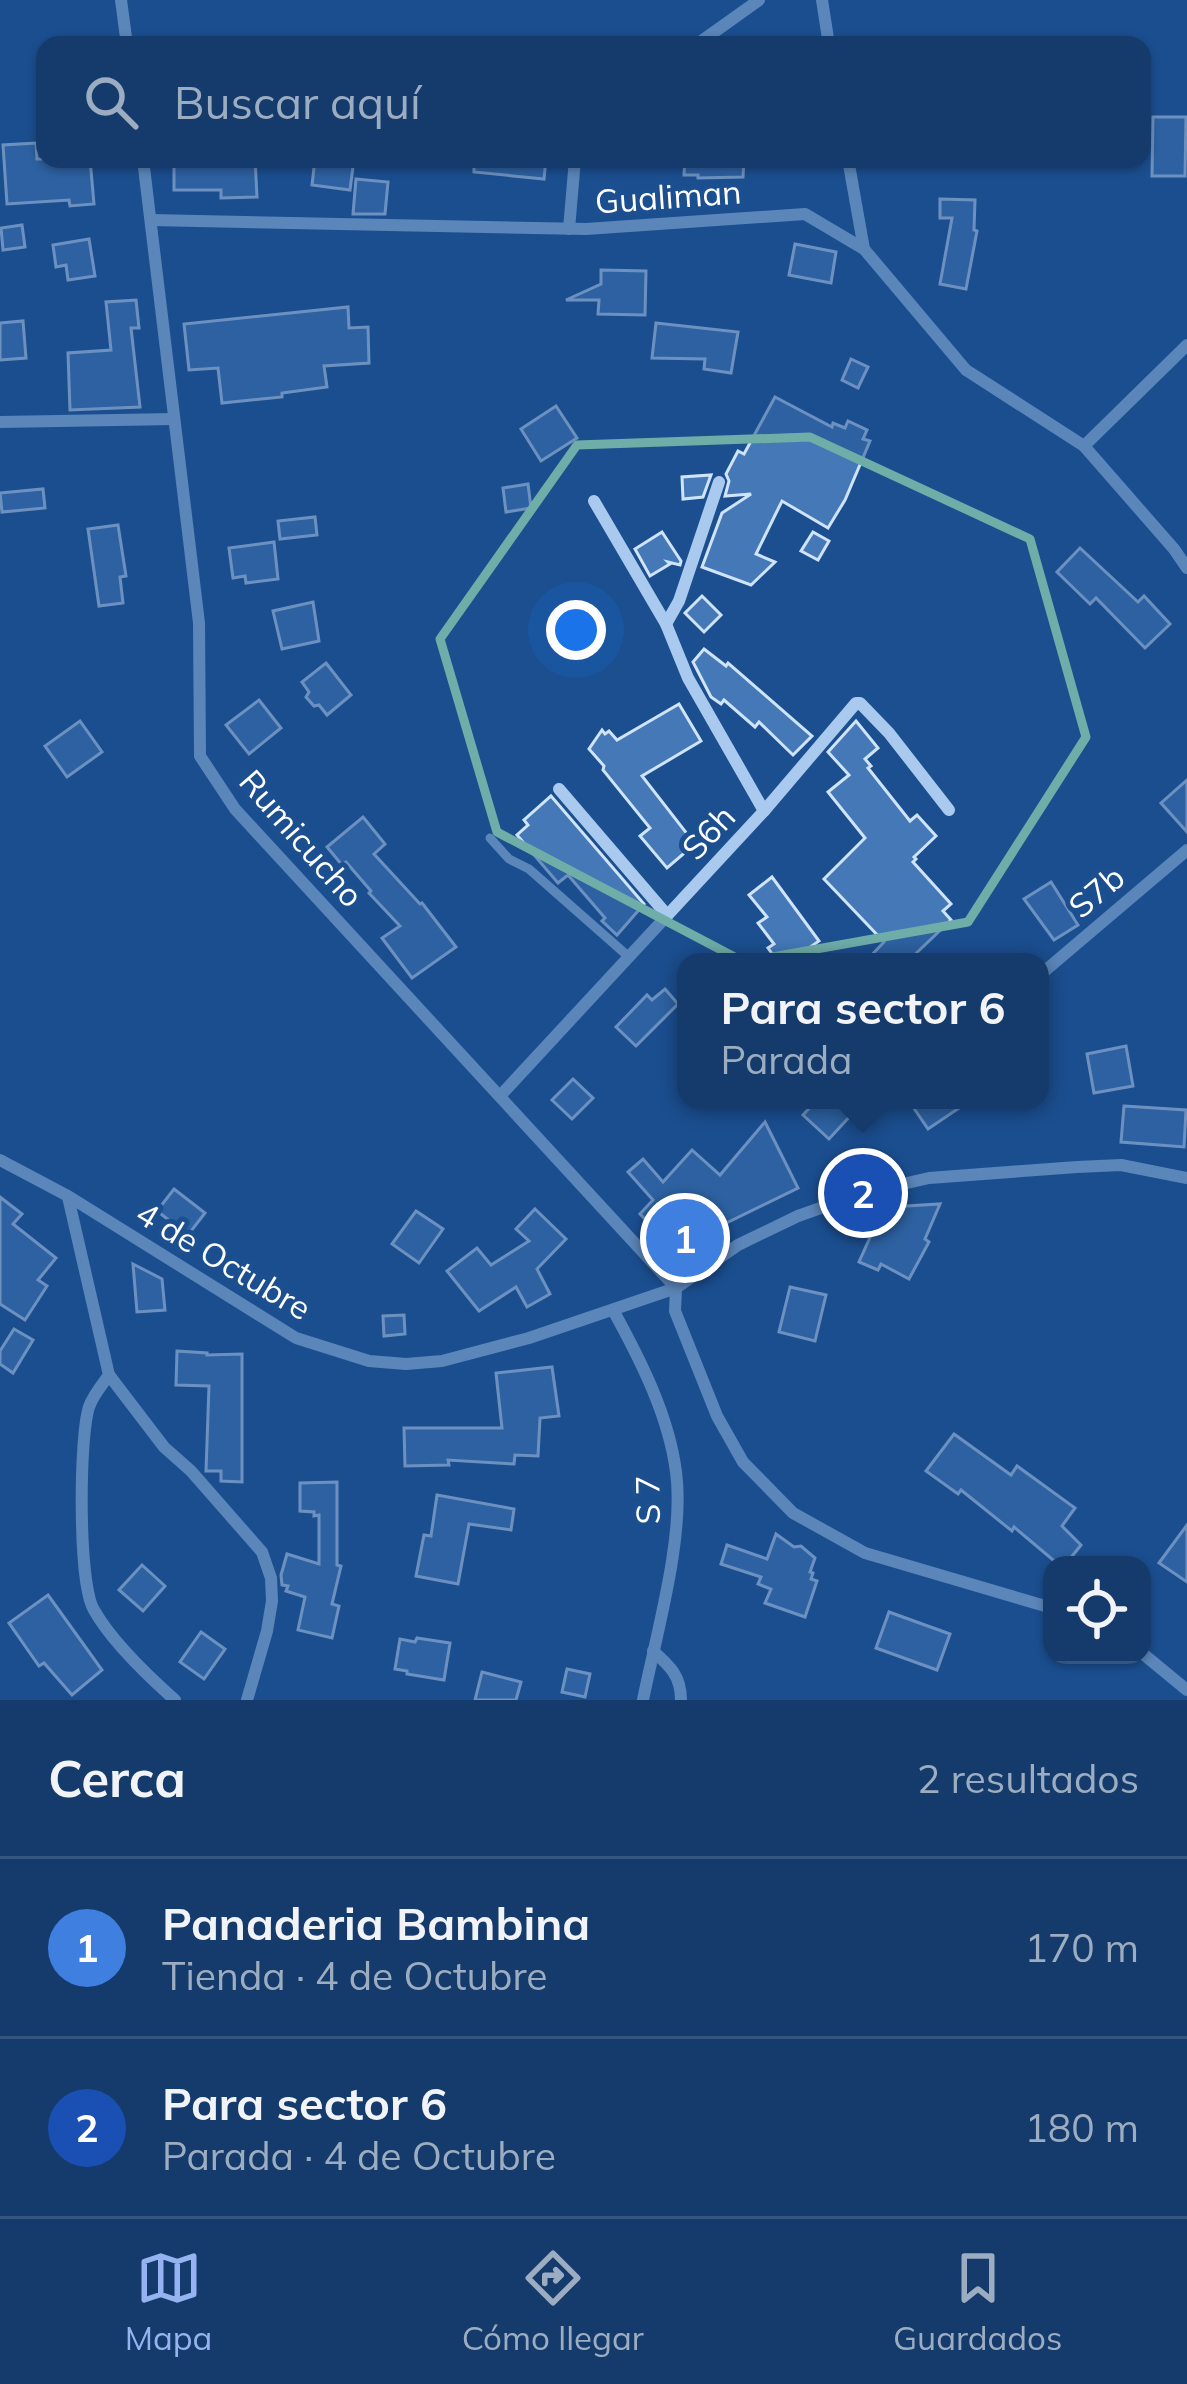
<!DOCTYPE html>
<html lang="es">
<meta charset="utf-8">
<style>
body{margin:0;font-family:Mulish,sans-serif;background:#1d4271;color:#f1f3f6}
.controls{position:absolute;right:36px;bottom:36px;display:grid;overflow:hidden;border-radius:24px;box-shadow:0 3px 9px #0004}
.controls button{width:108px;height:108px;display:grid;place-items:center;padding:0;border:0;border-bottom:3px solid #33557e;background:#143b6b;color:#f1f3f6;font:60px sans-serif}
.you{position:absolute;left:576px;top:630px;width:42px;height:42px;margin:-30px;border:9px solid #fff;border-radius:50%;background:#1a73e8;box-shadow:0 0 0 18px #1a73e833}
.badge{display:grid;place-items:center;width:78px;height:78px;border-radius:50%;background:#95b2f1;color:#fff;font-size:39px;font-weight:700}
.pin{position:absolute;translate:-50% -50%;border:6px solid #fff;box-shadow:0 3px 12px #0006}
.popup{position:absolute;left:677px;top:953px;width:372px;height:156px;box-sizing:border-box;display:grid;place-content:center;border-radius:24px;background:#143b6b;filter:drop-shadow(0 3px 9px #0005);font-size:39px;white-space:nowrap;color:#9dadc1}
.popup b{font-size:45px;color:#f1f3f6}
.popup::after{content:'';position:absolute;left:50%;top:100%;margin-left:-24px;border:24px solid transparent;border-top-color:#143b6b}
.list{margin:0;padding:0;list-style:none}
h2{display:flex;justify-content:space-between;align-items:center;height:156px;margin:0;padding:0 48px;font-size:51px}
h2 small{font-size:39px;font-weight:400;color:#9dadc1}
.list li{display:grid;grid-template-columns:78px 1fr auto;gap:36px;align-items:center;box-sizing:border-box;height:180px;padding:0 48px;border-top:3px solid #33557e}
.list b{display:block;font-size:45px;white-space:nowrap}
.list p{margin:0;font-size:39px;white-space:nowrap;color:#9dadc1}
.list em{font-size:39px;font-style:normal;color:#9dadc1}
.icon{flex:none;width:66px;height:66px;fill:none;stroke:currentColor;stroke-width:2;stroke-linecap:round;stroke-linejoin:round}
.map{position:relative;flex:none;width:1187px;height:1700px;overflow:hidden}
.search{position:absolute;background:#143b6b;box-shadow:0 3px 9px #0004;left:36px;right:36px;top:36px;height:132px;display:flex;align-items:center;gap:30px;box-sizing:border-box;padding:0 42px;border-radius:24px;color:#9dadc1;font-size:45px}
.sheet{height:516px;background:#143b6b}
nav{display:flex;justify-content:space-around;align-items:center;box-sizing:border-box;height:168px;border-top:3px solid #33557e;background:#143b6b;font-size:33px;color:#9dadc1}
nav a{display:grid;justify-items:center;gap:6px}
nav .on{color:#95b2f1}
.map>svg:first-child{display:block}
.building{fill:#4478b7;stroke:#cfe3fa;stroke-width:3}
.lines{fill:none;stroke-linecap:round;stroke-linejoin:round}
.lane{stroke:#a9c9ee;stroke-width:9}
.street{stroke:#a9c9ee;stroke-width:12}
.marked{fill:none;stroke:#6fada8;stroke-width:9;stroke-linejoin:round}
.labels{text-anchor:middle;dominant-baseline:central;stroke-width:10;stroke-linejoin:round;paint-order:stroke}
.street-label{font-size:33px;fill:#fff;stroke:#1b4f8f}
</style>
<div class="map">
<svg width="1187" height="1700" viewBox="0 0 1187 1700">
<rect width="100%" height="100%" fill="#1b4f8f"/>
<g class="building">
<path d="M 1153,117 L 1186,117 L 1185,176 L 1152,176 Z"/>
<path d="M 36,143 L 37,159 L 90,159 L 94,204 L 70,206 L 69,200 L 7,204 L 3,145 Z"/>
<path d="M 174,159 L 255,159 L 257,197 L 221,198 L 221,190 L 174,190 Z"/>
<path d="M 315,159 L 354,159 L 350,190 L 312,185 Z"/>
<path d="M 474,159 L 546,159 L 544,179 L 474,172 Z"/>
<path d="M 685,159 L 744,159 L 743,177 L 698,178 L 698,175 L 684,175 Z"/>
<path d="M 356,179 L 388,182 L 385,214 L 353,214 Z"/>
<path d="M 940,199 L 975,200 L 974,230 L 977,231 L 966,289 L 940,284 L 952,218 L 940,218 Z"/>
<path d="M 22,225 L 25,247 L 3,250 L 1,228 Z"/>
<path d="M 89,239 L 95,276 L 68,280 L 66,265 L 56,267 L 53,245 Z"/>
<path d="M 795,244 L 836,252 L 831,283 L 789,275 Z"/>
<path d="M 601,270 L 646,271 L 645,315 L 598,314 L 599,300 L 566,300 L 601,284 Z"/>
<path d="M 136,300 L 139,328 L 131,328 L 140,407 L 70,410 L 68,353 L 111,350 L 106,302 Z"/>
<path d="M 348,307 L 349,328 L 368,327 L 369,363 L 324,366 L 327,387 L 282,393 L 282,397 L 222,403 L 218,368 L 189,370 L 184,324 Z"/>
<path d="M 23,321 L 26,358 L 0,360 L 0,323 Z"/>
<path d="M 656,323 L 738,332 L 731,373 L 704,369 L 705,359 L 652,358 Z"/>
<path d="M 851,359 L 868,367 L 858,388 L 842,380 Z"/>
<path d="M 775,397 L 832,427 L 833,423 L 845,428 L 848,421 L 867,430 L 863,439 L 870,441 L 845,500 L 828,528 L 782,501 L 756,554 L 775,562 L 751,585 L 702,567 L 722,513 L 751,494 L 725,496 L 729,481 L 726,474 L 738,451 L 744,454 Z"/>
<path d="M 556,406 L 577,438 L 541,461 L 521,429 Z"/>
<path d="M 711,475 L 703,497 L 683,499 L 682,477 Z"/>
<path d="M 528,484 L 531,508 L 506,512 L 503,488 Z"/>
<path d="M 43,489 L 45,508 L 2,512 L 0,493 Z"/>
<path d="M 315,517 L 317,535 L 280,539 L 278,521 Z"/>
<path d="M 118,525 L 126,576 L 120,577 L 123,603 L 99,606 L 88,529 Z"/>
<path d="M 662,532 L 681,561 L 680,565 L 668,562 L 670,564 L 650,576 L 635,549 Z"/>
<path d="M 813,532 L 829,541 L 818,560 L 801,551 Z"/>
<path d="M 274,542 L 278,579 L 246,583 L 245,576 L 233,578 L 229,548 Z"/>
<path d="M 1080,548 L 1138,602 L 1144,596 L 1170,624 L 1145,648 L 1096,598 L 1090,604 L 1057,572 Z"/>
<path d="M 702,596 L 721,615 L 704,632 L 685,613 Z"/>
<path d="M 313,602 L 319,641 L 282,649 L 273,611 Z"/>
<path d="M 704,649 L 726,666 L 728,663 L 812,736 L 793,755 L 759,722 L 755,727 L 724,700 L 721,704 L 711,697 L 693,662 Z"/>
<path d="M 326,663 L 351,695 L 327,715 L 319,705 L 314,706 L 306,697 L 309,692 L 302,682 Z"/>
<path d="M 259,700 L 281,728 L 249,754 L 226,725 Z"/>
<path d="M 679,704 L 701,741 L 642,776 L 695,844 L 667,868 L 640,836 L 650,828 L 603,770 L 604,766 L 589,749 L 602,730 L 605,734 L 609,731 L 617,740 Z"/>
<path d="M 80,721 L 102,752 L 67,777 L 45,746 Z"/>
<path d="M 856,721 L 878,748 L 865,759 L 871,766 L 868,768 L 910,821 L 917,815 L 936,836 L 914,857 L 916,859 L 913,862 L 951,904 L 943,911 L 951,920 L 907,962 L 865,962 L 884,942 L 824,879 L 865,838 L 828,792 L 849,775 L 828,752 Z"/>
<path d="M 1187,780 L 1187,832 L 1161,803 Z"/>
<path d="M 551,796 L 644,904 L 617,935 L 602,921 L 605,918 L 568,875 L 558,883 L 517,835 L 528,825 L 524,820 Z"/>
<path d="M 363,817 L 385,844 L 374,854 L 420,904 L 422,903 L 456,947 L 412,978 L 382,938 L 400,926 L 369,893 L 371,891 L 346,862 L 342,865 L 327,847 Z"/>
<path d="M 772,877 L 819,941 L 789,962 L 778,962 L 768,948 L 774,944 L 758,923 L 767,917 L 749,895 Z"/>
<path d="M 1051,882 L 1078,925 L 1054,940 L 1024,899 Z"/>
<path d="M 665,989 L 678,1004 L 636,1046 L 616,1027 L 647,995 L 652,1000 Z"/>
<path d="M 1126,1046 L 1133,1086 L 1094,1093 L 1087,1054 Z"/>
<path d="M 573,1079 L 593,1098 L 572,1119 L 552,1100 Z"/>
<path d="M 817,1100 L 865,1100 L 829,1139 L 803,1115 Z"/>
<path d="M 923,1100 L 971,1100 L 928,1129 L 913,1107 Z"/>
<path d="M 1124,1106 L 1186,1110 L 1184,1147 L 1121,1142 Z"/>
<path d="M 765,1122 L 798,1188 L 669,1251 L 651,1232 L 654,1228 L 640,1214 L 653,1200 L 628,1172 L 643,1159 L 663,1182 L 692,1150 L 720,1175 Z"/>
<path d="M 174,1189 L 205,1213 L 188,1235 L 157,1211 Z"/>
<path d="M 0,1197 L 22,1214 L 13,1224 L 56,1258 L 38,1280 L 47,1286 L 25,1320 L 0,1304 Z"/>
<path d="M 940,1204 L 925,1239 L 929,1242 L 909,1279 L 881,1264 L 878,1270 L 859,1262 L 876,1224 L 882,1227 L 890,1207 Z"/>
<path d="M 535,1209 L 566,1239 L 537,1269 L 550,1294 L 527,1307 L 516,1287 L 479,1311 L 447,1271 L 477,1248 L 491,1265 L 529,1241 L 516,1229 Z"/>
<path d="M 416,1211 L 443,1229 L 419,1263 L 392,1244 Z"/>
<path d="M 133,1264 L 162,1279 L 165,1310 L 137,1312 Z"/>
<path d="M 790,1287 L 826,1295 L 815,1341 L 779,1332 Z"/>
<path d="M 404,1315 L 405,1334 L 384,1336 L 383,1316 Z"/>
<path d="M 14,1329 L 33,1340 L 13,1373 L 0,1364 L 0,1351 Z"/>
<path d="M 177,1351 L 207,1353 L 207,1355 L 242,1354 L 242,1482 L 221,1481 L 221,1471 L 206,1471 L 209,1386 L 176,1385 Z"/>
<path d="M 552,1367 L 559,1416 L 540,1418 L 538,1456 L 515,1455 L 514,1464 L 448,1460 L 449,1465 L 405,1466 L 404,1428 L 502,1428 L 496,1373 Z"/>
<path d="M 954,1434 L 1011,1475 L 1017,1466 L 1075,1508 L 1062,1526 L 1081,1545 L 1065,1565 L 1059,1565 L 1014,1527 L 1012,1531 L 961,1490 L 958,1494 L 926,1471 Z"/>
<path d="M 337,1482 L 337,1565 L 341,1566 L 332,1604 L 339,1606 L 332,1638 L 298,1630 L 305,1597 L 286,1591 L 288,1586 L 282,1585 L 281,1575 L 287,1554 L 319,1564 L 319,1515 L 314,1516 L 314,1512 L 300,1511 L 300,1483 Z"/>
<path d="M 437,1495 L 514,1509 L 511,1530 L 469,1524 L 458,1584 L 416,1576 L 424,1535 L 431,1536 Z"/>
<path d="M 1187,1525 L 1187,1582 L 1159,1563 Z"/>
<path d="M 776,1534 L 794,1547 L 801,1546 L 815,1558 L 810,1572 L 813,1573 L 811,1579 L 817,1581 L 805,1617 L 765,1603 L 771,1589 L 758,1584 L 761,1577 L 721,1564 L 727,1545 L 767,1559 Z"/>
<path d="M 142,1565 L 165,1586 L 143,1611 L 119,1590 Z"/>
<path d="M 48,1595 L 102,1670 L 72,1695 L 44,1663 L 39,1666 L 9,1623 Z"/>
<path d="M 889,1612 L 950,1634 L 937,1670 L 876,1648 Z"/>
<path d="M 201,1632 L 225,1649 L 204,1679 L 180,1662 Z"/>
<path d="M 417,1638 L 450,1643 L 444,1680 L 407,1674 L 407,1671 L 395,1669 L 400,1639 L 415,1642 Z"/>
<path d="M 567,1669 L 590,1674 L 585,1697 L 562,1692 Z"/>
<path d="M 482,1672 L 521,1682 L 516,1700 L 475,1700 Z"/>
</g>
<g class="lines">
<path class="lane" d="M 490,838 L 509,859 L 529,869 L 629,957"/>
<g class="street">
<path d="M 121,0 L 127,45"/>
<path d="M 822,0 L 829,45"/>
<path d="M 696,45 L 759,0"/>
<path d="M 143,159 L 199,623 L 200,756 L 235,809 L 676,1288 L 675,1311 L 717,1416 L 743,1462 L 793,1513 L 865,1553 L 1052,1608"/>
<path d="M 848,159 L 864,249"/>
<path d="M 151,220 L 586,229 L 805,214 L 864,249 L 966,370 L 1084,446 L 1174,549 L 1187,568"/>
<path d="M 569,229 L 575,159"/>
<path d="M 0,422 L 174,419"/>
<path d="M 1084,446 L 1187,345"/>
<path d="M 666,624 L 679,601 L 719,482"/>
<path d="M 559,789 L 667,915"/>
<path d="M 764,811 L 856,703 L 860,703 L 889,733 L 949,810"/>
<path d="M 1040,975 L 1187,850"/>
<path d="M 500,1096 L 764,811 L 688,678 L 666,624 L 594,501"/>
<path d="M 0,1160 L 68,1196 L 296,1338 L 369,1361 L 406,1364 L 442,1361 L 529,1338 L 676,1288 L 738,1245 L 798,1216 L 863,1193 L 929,1178 L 1077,1167 L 1121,1165 L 1187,1178"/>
<path d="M 68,1197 L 109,1375 C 102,1385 93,1395 89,1407 C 79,1438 78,1584 94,1610 C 112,1642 148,1676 175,1700"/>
<path d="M 613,1310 C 640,1359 669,1416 676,1472 C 685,1536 656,1635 643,1700"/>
<path d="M 109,1375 L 164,1447 L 191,1471 L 262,1552 L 271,1578 L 272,1601 L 267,1631 L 247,1700"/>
<path d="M 653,1651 C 670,1666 681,1676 681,1700"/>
<path d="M 1142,1653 L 1187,1690"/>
</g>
</g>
<path d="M0 0H1187V1700H0ZM 810,437 L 1030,539 L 1086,737 L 968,922 L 744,962 L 497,832 L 440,639 L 577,445 Z" fill="#1b4f8f" fill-opacity=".55" fill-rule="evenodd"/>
<path class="marked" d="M 810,437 L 1030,539 L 1086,737 L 968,922 L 744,962 L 497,832 L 440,639 L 577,445 Z"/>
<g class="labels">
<g class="street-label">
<text transform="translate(668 196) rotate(-4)">Gualiman</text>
<text transform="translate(708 832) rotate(-47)">S6h</text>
<text transform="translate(302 838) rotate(49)">Rumicucho</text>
<text transform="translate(1096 891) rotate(-40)">S7b</text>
<text transform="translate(224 1260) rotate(31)">4 de Octubre</text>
<text transform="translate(647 1500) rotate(-91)">S 7</text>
</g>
</g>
</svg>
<div class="controls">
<button><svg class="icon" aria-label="locate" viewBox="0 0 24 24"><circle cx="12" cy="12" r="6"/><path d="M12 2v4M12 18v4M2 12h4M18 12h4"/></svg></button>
</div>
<div class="you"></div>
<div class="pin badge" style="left:685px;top:1238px;background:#3f7fe0">1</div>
<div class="pin badge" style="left:863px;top:1193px;background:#1a4fb4">2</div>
<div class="popup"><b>Para sector 6</b>Parada</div>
<div class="search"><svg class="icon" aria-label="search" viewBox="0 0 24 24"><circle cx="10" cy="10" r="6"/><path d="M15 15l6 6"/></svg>Buscar aquí</div>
</div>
<section class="sheet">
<h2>Cerca<small>2 resultados</small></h2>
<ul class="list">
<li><span class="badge" style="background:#3f7fe0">1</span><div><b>Panaderia Bambina</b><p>Tienda · 4 de Octubre</p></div><em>170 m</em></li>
<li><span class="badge" style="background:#1a4fb4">2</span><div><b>Para sector 6</b><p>Parada · 4 de Octubre</p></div><em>180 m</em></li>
</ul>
</section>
<nav>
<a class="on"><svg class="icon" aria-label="map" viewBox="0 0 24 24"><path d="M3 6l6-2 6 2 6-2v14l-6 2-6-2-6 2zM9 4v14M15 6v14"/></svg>Mapa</a>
<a><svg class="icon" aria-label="directions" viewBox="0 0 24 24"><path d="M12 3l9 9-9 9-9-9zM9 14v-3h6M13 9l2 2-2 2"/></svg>Cómo llegar</a>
<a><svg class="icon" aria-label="saved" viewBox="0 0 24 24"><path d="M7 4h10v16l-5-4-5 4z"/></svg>Guardados</a>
</nav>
